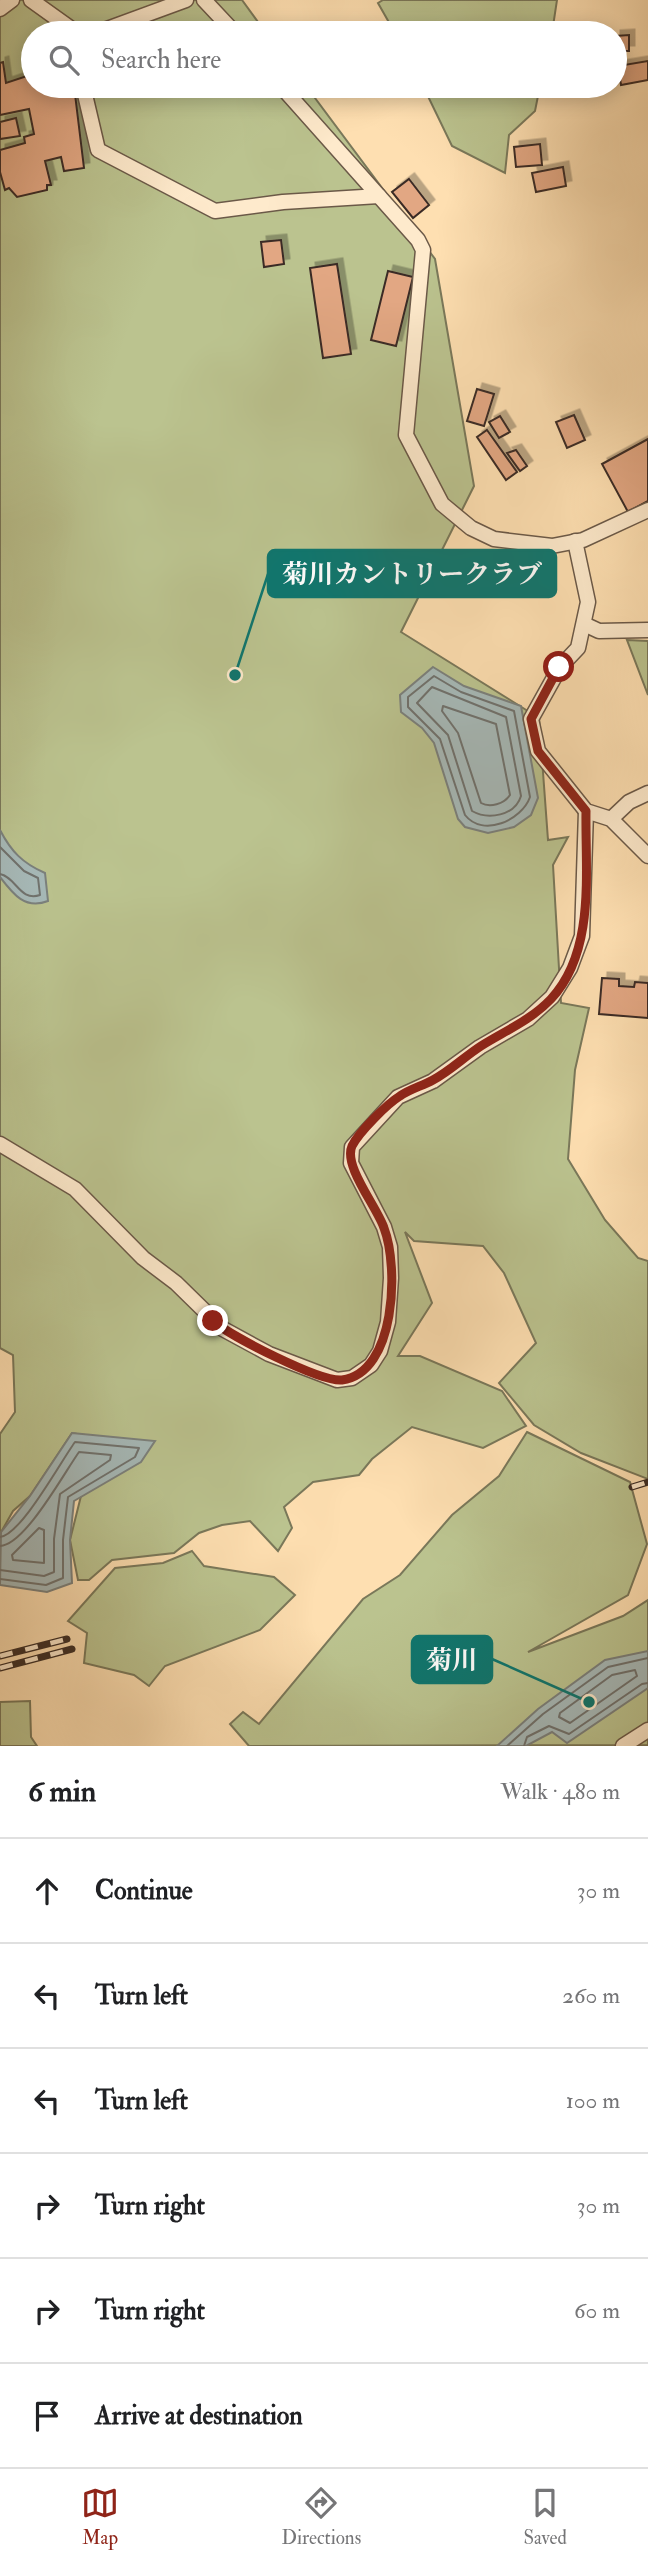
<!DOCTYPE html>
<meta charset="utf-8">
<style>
body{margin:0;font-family:"IM FELL Double Pica","Noto Serif JP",serif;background:#f2f2f2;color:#202124}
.stop{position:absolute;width:21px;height:21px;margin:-16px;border:5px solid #8f2418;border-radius:50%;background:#fff}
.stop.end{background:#8f2418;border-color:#fff;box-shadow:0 2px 7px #0008}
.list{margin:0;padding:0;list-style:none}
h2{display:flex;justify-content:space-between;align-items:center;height:91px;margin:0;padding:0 28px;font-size:30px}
h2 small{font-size:23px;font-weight:400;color:#757577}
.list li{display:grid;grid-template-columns:46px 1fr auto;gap:21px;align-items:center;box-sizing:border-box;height:105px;padding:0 28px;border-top:2px solid #e0e0e0}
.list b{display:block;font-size:26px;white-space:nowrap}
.list em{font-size:23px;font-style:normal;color:#757577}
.icon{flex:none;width:38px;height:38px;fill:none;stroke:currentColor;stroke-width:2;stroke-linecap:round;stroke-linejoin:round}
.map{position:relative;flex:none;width:648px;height:1746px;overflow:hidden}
.search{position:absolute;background:#fff;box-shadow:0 4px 18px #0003;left:21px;right:21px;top:21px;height:77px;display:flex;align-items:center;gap:18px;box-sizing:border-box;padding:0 24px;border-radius:38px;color:#757577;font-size:26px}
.sheet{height:721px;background:#fff}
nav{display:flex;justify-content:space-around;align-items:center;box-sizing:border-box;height:98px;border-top:2px solid #e0e0e0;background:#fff;font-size:19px;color:#757577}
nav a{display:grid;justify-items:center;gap:4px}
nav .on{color:#8f2418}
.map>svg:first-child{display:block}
.green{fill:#bbc38f;stroke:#7a785a;stroke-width:2}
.water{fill:#a6b9b8;stroke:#7b817d;stroke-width:2}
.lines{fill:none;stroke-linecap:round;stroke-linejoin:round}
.shore{stroke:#70726e;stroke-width:2}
.building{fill:#e2a783;stroke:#3a2c25;stroke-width:2;filter:url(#shadow)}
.minor-casing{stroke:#6b5948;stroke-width:17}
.minor{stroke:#feeacc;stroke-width:14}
.rail-casing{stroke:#3a2c25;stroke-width:7}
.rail{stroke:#feeacc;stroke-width:4.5;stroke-dasharray:13;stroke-linecap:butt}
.route{stroke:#8f2418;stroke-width:9}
.leader{fill:none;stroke:#0f766e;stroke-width:2.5}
.callout-dot{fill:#0f766e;stroke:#feeacc;stroke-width:2.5}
.callout{fill:#0f766e;stroke:#0f766e;stroke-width:2.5}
.callout-label{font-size:26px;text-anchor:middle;font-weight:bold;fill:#fff}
</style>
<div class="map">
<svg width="648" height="1746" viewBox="0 0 648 1746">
<defs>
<filter id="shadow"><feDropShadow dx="5.5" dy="-5.5" stdDeviation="0" flood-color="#0004"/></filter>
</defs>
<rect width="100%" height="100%" fill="#fedfb1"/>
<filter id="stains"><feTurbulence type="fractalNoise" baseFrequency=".00286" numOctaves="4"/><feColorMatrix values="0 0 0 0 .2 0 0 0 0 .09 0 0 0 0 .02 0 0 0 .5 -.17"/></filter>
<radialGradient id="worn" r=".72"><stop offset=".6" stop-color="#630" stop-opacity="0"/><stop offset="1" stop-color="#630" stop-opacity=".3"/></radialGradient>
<g class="green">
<path d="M 0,0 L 242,0 L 266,33 L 33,33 L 33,86 L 306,86 L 435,259 L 474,486 L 401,632 L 539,718 L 548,840 L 568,837 L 553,865 L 561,1003 L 589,1008 L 575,1070 L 568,1159 L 605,1220 L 638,1258 L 648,1261 L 648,1479 L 581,1453 L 534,1425 L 499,1383 L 536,1343 L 504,1273 L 483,1246 L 414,1241 L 405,1232 L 432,1303 L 398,1356 L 420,1356 L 502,1391 L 526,1426 L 483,1448 L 412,1427 L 372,1459 L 359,1475 L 313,1482 L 284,1507 L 292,1528 L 278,1551 L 250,1521 L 222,1525 L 199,1533 L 174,1553 L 112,1560 L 89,1580 L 78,1580 L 70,1540 L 81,1496 L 103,1483 L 113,1440 L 72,1433 L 30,1496 L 13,1511 L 0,1534 L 0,1434 L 15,1412 L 13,1355 L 0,1348 Z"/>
<path d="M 383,0 L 557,0 L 552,33 L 395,33 L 378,3 Z"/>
<path d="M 423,86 L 540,86 L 535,111 L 509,135 L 505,173 L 452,146 Z"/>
<path d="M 627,640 L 648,641 L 648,695 Z"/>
<path d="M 527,1432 L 630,1482 L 647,1544 L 628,1595 L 528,1652 L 623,1616 L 648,1600 L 648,1745 L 249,1746 L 230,1724 L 243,1712 L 259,1724 L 363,1599 L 400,1575 L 452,1515 L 499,1476 Z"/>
<path d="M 192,1551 L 204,1566 L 274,1577 L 295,1595 L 260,1630 L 165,1666 L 149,1686 L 134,1675 L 84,1663 L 87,1633 L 68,1621 L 115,1568 L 163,1563 Z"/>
<path d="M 30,1701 L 31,1737 L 37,1746 L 0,1746 L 0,1702 Z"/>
</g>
<g class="water">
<path d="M 433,667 L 464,686 L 521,706 L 538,798 L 531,815 L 514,827 L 488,833 L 465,827 L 458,819 L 434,743 L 422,728 L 401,712 L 400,695 Z"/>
<path d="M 0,830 C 11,851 22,863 45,873 L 48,901 C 25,910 13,894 0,877 Z"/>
<path d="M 72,1433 L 155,1441 L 141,1462 L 74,1501 L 70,1540 L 72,1583 L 47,1592 L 0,1585 L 1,1532 L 30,1496 Z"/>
<path d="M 648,1651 L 648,1688 L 567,1743 L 552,1732 L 526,1746 L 497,1746 L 538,1709 L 605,1660 Z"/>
</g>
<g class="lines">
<g class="shore">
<path d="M 434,676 L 461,692 L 514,711 L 530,797 C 522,820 483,838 465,815 L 440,739 L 408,707 L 408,697 Z"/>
<path d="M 432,687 L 506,717 L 521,796 C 515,816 488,820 472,811 L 448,735 L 417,703 Z"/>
<path d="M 443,706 L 496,724 L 510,795 C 504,804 490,808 481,803 L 458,733 L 442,711 Z"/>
<path d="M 0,847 L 24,871 L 38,878 L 40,895 C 20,902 16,877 0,874"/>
<path d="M 39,1528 L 44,1530 L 44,1563 L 13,1560 L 12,1555 Z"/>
<path d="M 0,1537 C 21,1535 61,1461 75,1442 L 139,1448 L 135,1457 L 68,1497 L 63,1540 L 63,1578 L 46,1585 L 0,1579"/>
<path d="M 0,1546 C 25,1545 64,1473 79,1452 L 111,1455 L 110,1460 L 60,1494 L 54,1539 L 54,1572 L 44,1576 L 0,1570"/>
<path d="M 635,1670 L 637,1676 L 570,1723 L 559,1717 L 560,1713 L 612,1675 Z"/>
<path d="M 507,1746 L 543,1714 L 608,1667 L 648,1658"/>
<path d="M 524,1746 L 527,1737 L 549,1726 L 569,1734 L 642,1684 L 648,1683"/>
</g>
</g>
<g class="building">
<path d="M 629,35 L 629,51 L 615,51 L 615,36 Z"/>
<path d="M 33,55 L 33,86 L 53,86 L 53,88 L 74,86 L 84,168 L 64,171 L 61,157 L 45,161 L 51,185 L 47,185 L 47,190 L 17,197 L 9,188 L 5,190 L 0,172 L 0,150 L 25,143 L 24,137 L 34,134 L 29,109 L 0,115 L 0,63 L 3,62 L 6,83 L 33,74 L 30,56 Z"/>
<path d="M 648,61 L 648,80 L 621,85 L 618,66 Z"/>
<path d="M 16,118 L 20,136 L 0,139 L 0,122 Z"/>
<path d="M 540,144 L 542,165 L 516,167 L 514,147 Z"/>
<path d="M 563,167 L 566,186 L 536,192 L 532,173 Z"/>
<path d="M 409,179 L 429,205 L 413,218 L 392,192 Z"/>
<path d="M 281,240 L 284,264 L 264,267 L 261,242 Z"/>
<path d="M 337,264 L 351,354 L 323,358 L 310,268 Z"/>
<path d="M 388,271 L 413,277 L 396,346 L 371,340 Z"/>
<path d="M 477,389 L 494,394 L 484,426 L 467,421 Z"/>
<path d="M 574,415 L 585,440 L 567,448 L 556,422 Z"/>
<path d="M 500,416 L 510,432 L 499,438 L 489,422 Z"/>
<path d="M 487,430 L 517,472 L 506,480 L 477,437 Z"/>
<path d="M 648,439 L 648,501 L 628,512 L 602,464 Z"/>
<path d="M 516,450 L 527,466 L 520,471 L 507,453 Z"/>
<path d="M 602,978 L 619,979 L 619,986 L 634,987 L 635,982 L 648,983 L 648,1018 L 599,1014 Z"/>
</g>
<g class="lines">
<defs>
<g id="minor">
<path d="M 31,0 L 77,33"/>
<path d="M 204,0 L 235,33"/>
<path d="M 0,9 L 12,0"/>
<path d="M 96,33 L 186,0"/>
<path d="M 83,86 L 98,150 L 215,211 L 283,202 L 379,196"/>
<path d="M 281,86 L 418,240 L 423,250 L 406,435 L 442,504 L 471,528 L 494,539 L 552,546 L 583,540 L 648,510"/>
<path d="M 575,541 L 588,602 L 578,648 L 560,667 L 531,719 L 538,751 L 586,811 L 611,819 L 648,856"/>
<path d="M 584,624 L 599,631 L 648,630"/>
<path d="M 611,819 L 629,802 L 648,793"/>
<path d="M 0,1144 L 75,1189 L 143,1258 L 176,1283 L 223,1329 L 269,1354 L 337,1380 L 352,1378 L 371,1365 L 380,1351 L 388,1322 L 391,1278 L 390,1247 L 384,1227 L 351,1163 L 352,1147 L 398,1097 L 433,1081 L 480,1047 L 528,1019 L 552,997 L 570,968 L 582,936 L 586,811"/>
<path d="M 623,1746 L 648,1730"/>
</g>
</defs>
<use href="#minor" class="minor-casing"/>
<use href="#minor" class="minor"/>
<defs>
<g id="rail">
<path d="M 632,1487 L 648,1482"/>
<path d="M 0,1656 L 67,1639"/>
<path d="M 0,1668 L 72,1649"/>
</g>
</defs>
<use href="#rail" class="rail-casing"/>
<use href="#rail" class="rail"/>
</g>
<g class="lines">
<path class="route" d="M 213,1321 C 232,1337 320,1382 342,1380 C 396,1373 399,1267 384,1228 C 377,1207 343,1166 352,1146 C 359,1132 387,1104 400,1096 C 410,1089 422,1086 433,1080 C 450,1071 464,1057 481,1046 C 505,1031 531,1020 551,999 C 596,951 585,871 586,811 L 538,751 L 531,719 L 559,667"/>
</g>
<path class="leader" d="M235 675L268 574M589 1702L492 1659"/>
<g class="callout-dot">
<circle cx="235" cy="675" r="7"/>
<circle cx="589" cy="1702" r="7"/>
</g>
<g class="callout">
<rect x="268" y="550" width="288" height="47" rx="7"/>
<rect x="412" y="1636" width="80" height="47" rx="7"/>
</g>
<g class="callout-label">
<text x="412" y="583">菊川カントリークラブ</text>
<text x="452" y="1669">菊川</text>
</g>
<rect width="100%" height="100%" filter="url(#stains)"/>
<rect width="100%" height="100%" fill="url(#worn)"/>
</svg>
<div class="stop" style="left:559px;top:667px"></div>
<div class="stop end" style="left:213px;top:1321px"></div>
<div class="search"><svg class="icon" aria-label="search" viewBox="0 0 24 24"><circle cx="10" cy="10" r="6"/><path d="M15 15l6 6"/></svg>Search here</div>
</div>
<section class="sheet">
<h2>6 min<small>Walk · 480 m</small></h2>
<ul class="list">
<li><svg class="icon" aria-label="ahead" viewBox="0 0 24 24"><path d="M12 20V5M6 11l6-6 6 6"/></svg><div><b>Continue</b></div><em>30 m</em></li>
<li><svg class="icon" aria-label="left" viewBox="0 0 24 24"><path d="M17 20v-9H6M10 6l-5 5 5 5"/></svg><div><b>Turn left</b></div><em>260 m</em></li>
<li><svg class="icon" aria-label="left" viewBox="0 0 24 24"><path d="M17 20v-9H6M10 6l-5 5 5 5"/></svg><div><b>Turn left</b></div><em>100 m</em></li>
<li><svg class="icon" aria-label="right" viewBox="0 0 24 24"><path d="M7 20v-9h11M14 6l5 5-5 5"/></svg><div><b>Turn right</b></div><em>30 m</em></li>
<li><svg class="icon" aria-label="right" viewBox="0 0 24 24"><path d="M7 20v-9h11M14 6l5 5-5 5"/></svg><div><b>Turn right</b></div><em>60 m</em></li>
<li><svg class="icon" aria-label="arrive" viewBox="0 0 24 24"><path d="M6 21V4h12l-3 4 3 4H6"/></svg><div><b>Arrive at destination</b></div></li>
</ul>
</section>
<nav>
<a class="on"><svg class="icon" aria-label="map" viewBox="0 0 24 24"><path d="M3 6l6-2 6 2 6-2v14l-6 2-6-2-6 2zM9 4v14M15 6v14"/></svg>Map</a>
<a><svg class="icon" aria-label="directions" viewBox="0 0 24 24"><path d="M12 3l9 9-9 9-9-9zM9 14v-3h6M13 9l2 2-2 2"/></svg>Directions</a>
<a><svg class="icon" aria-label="saved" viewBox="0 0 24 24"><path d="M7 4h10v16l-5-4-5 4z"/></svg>Saved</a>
</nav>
